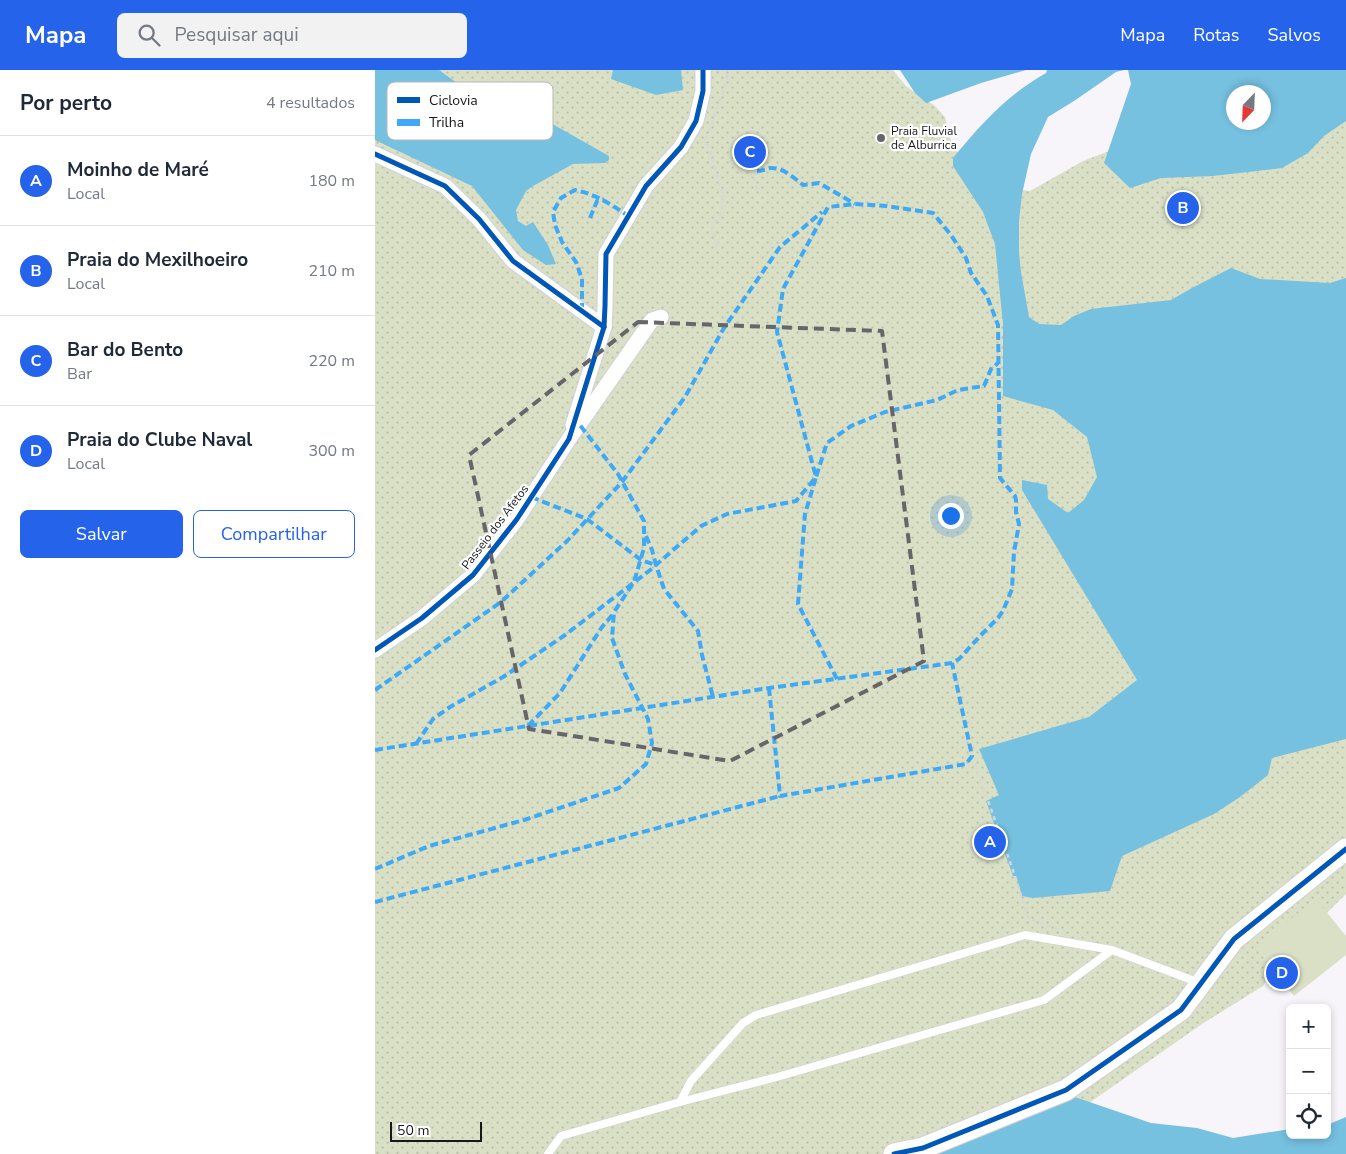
<!DOCTYPE html>
<html lang="pt">
<meta charset="utf-8">
<style>
body{margin:0;font-family:"Nunito Sans",sans-serif;background:#f2f2f3;color:#1f2937}
.controls{position:absolute;right:15px;bottom:15px;display:grid;overflow:hidden;border-radius:8px;box-shadow:0 2px 8px #0003}
.controls button{width:45px;height:45px;display:grid;place-items:center;padding:0;border:0;border-bottom:1px solid #e0e1e3;background:#fff;color:#1f2937;font:25px sans-serif}
.compass{position:absolute;left:851px;top:15px;width:45px;height:45px;border-radius:50%;background:#fff;box-shadow:0 2px 8px #0003;rotate:203deg}
.scale{position:absolute;left:15px;bottom:12px;width:92px;box-sizing:border-box;padding-left:5px;border:2px solid #19171b;border-top:0;font-size:14px;line-height:18px;white-space:nowrap;color:#19171b;-webkit-text-stroke:4px #fff;paint-order:stroke}
.you{position:absolute;left:575px;top:445px;width:18px;height:18px;margin:-12px;border:4px solid #fff;border-radius:50%;background:#1a73e8;box-shadow:0 0 0 8px #1a73e833}
.badge{display:grid;place-items:center;width:32px;height:32px;border-radius:50%;background:#2563eb;color:#fff;font-size:16px;font-weight:700}
.pin{position:absolute;translate:-50% -50%;border:2px solid #fff;box-shadow:0 1px 5px #0006}
.list{margin:0;padding:0;list-style:none}
h2{display:flex;justify-content:space-between;align-items:center;height:65px;margin:0;padding:0 20px;font-size:21px}
h2 small{font-size:16px;font-weight:400;color:#747a83}
.list li{display:grid;grid-template-columns:32px 1fr auto;gap:15px;align-items:center;box-sizing:border-box;height:90px;padding:0 20px;border-top:1px solid #e0e1e3}
.list b{display:block;font-size:19px;white-space:nowrap}
.list p{margin:0;font-size:16px;white-space:nowrap;color:#747a83}
.list em{font-size:16px;font-style:normal;color:#747a83}
.actions{display:flex;gap:10px;padding:15px 20px}
.actions a{flex:1;padding:11px 0;border:1px solid #2563eb;border-radius:8px;text-align:center;font-size:18px;color:#2563eb}
.actions .main{background:#2563eb;color:#fff}
.icon{flex:none;width:28px;height:28px;fill:none;stroke:currentColor;stroke-width:2;stroke-linecap:round;stroke-linejoin:round}
.map{position:relative;flex:none;width:971px;height:1084px;overflow:hidden}
header{display:flex;align-items:center;gap:30px;box-sizing:border-box;height:70px;padding:0 25px;background:#2563eb;color:#fff}
header strong{font-size:24px}
nav{display:flex;gap:28px;margin-inline-start:auto;font-size:18px}
.search{width:350px;height:45px;background:#f2f2f3;display:flex;align-items:center;gap:12px;box-sizing:border-box;padding:0 18px;border-radius:8px;color:#747a83;font-size:19px}
main{display:flex}
aside{flex:1;background:#fff}
.map>svg:first-child{display:block}
.park{fill:url(#park-dots)}
.pitch{fill:#dae0c6}
.water{fill:#76c0e0;fill-rule:evenodd}
.lines{fill:none;stroke-linecap:round;stroke-linejoin:round}
.lane-casing{stroke:#d2d0d4;stroke-width:9}
.street-casing{stroke:#d2d0d4;stroke-width:17}
.secondary-casing{stroke:#d2d0d4;stroke-width:23}
.path{stroke:#d7d6d8;stroke-width:2.5;stroke-dasharray:4 4;stroke-linecap:butt}
.lane{stroke:#fefefe;stroke-width:8}
.street{stroke:#fefefe;stroke-width:15}
.secondary{stroke:#fefefe;stroke-width:21}
.quiet{stroke:#3fa9f5;stroke-width:4;stroke-dasharray:8 4;stroke-linecap:butt}
.cycleway-casing{stroke:#fff;stroke-width:8}
.cycleway{stroke:#0057b8;stroke-width:5}
.marked{fill:none;stroke:#676569;stroke-width:4;stroke-dasharray:10 6;stroke-linejoin:round}
.poi-dot{fill:#676569;stroke:#fff;stroke-width:2}
.labels{text-anchor:middle;dominant-baseline:central;stroke-width:4.5;stroke-linejoin:round;paint-order:stroke}
.poi-label{font-size:12px;fill:#19171b;stroke:#fff;text-anchor:start}
.street-label{font-size:12px;fill:#19171b;stroke:#fff}
.key{fill:#fff;stroke:#bab9bb;stroke-width:1}
.key-label{font-size:14px;fill:#19171b}
</style>
<header>
<strong>Mapa</strong>
<div class="search"><svg class="icon" aria-label="search" viewBox="0 0 24 24"><circle cx="10" cy="10" r="6"/><path d="M15 15l6 6"/></svg>Pesquisar aqui</div>
<nav><a>Mapa</a><a>Rotas</a><a>Salvos</a></nav>
</header>
<main>
<aside>
<h2>Por perto<small>4 resultados</small></h2>
<ul class="list">
<li><span class="badge">A</span><div><b>Moinho de Maré</b><p>Local</p></div><em>180 m</em></li>
<li><span class="badge">B</span><div><b>Praia do Mexilhoeiro</b><p>Local</p></div><em>210 m</em></li>
<li><span class="badge">C</span><div><b>Bar do Bento</b><p>Bar</p></div><em>220 m</em></li>
<li><span class="badge">D</span><div><b>Praia do Clube Naval</b><p>Local</p></div><em>300 m</em></li>
</ul>
<div class="actions"><a class="main">Salvar</a><a>Compartilhar</a></div>
</aside>
<div class="map">
<svg width="971" height="1084" viewBox="0 0 971 1084">
<defs>
<pattern id="park-dots" width="8" height="8" patternUnits="userSpaceOnUse" patternTransform="scale(1.25)"><rect width="8" height="8" fill="#dae0c6"/><path d="M2 2h.1M6 6h.1" fill="none" stroke="#babfaa" stroke-width="1.8" stroke-linecap="round"/></pattern>
</defs>
<rect width="100%" height="100%" fill="#f7f5fa"/>
<path class="park" d="M 0,0 L 518,0 L 531,16 L 560,36 L 570,47 L 576,71 L 584,85 L 635,118 L 655,121 L 708,91 L 779,64 L 858,52 L 888,52 L 971,31 L 971,824 L 906,888 L 888,916 L 827,954 L 697,1045 L 619,1084 L 0,1084 Z"/>
<path class="pitch" d="M 941,829 L 971,866 L 971,885 L 919,926 L 880,877 Z"/>
<g class="water">
<path d="M 0,0 L 64,0 L 82,13 L 104,31 L 142,34 L 234,86 L 234,90 L 230,93 L 198,94 L 158,116 L 151,121 L 141,140 L 143,151 L 151,156 L 158,152 L 173,175 L 181,194 L 171,195 L 148,180 L 97,116 L 0,70 Z"/>
<path d="M 238,0 L 306,0 L 308,20 L 281,25 L 236,9 Z"/>
<path d="M 525,0 L 651,0 L 606,13 L 551,33 L 540,23 Z"/>
<path d="M 672,0 L 749,0 L 741,2 L 699,31 L 673,47 L 656,84 L 647,124 L 644,151 L 644,182 L 646,202 L 654,247 L 664,254 L 686,255 L 699,246 L 716,239 L 796,230 L 817,218 L 856,198 L 885,209 L 955,213 L 971,208 L 971,669 L 897,688 L 893,705 L 865,727 L 839,744 L 747,786 L 735,821 L 658,828 L 647,826 L 641,806 L 638,806 L 611,731 L 624,725 L 604,679 L 714,647 L 762,610 L 647,420 L 647,410 L 672,415 L 673,429 L 693,443 L 709,430 L 722,407 L 712,367 L 678,340 L 628,326 L 628,254 L 620,174 L 608,142 L 578,96 L 578,88 C 606,54 632,25 671,3 Z"/>
<path d="M 753,0 L 971,0 L 971,51 L 949,66 L 933,83 L 907,98 L 838,106 L 786,108 L 755,118 L 729,93 L 756,14 ZM 858,22 L 888,22 L 888,52 L 858,52 Z"/>
<path d="M 691,1024 L 776,1053 L 822,1058 L 858,1068 L 915,1059 L 915,1065 L 952,1065 L 952,1055 L 971,1047 L 971,1084 L 546,1084 Z"/>
</g>
<g class="lines">
<defs>
<g id="lane">
<path d="M 305,1032 L 402,1007 L 669,930 L 737,880"/>
<path d="M 173,1084 L 186,1066 L 305,1032 L 316,1011 L 368,953 L 381,945 L 650,865 L 737,880 L 817,910 L 823,914"/>
</g>
<g id="street">
<path d="M 0,84 L 70,116 L 104,149 L 138,191 L 229,257"/>
<path d="M 198,355 L 229,257 L 230,236 L 231,184 L 271,116 L 306,77 L 321,51 L 328,21 L 328,0"/>
<path d="M 0,580 L 47,548 L 98,505 L 142,449 L 194,369 L 277,250 L 286,247"/>
</g>
<path id="secondary" d="M 519,1084 L 548,1078 L 691,1020 L 806,940 L 859,869 L 971,779"/>
</defs>
<use href="#lane" class="lane-casing"/>
<use href="#street" class="street-casing"/>
<use href="#secondary" class="secondary-casing"/>
<g class="path">
<path d="M 382,101 L 378,107 L 384,124"/>
<path d="M 343,175 L 337,158 L 348,138 L 347,122 L 331,69 L 350,16 L 353,0"/>
<path d="M 597,686 L 640,806 L 653,848 L 687,861"/>
</g>
<use href="#lane" class="lane"/>
<use href="#street" class="street"/>
<use href="#secondary" class="secondary"/>
<g class="quiet">
<path d="M 382,101 C 387,101 391,99 395,98 C 408,97 419,108 428,115 L 444,113 L 480,134"/>
<path d="M 215,148 L 222,131 L 229,130"/>
<path d="M 207,241 L 207,209 L 201,192 L 187,172 L 180,155 L 178,142 L 186,128 L 200,120 C 220,124 236,134 253,146"/>
<path d="M 156,427 L 212,449 L 266,490 L 281,495"/>
<path d="M 271,466 L 277,480 L 281,495 L 289,519 L 323,561 L 327,585 L 338,627"/>
<path d="M 394,618 L 405,726 L 591,694 L 597,686 L 577,593"/>
<path d="M 0,620 L 126,532 L 192,471 L 247,412 L 310,327 L 349,258 L 405,177 L 447,142"/>
<path d="M 153,656 L 185,623 L 227,557 L 239,543"/>
<path d="M 41,674 L 58,649 L 75,637 L 128,607 L 190,565 L 274,501 L 326,456 L 352,444 L 421,431 L 441,407 L 452,373 L 476,356 L 510,342 L 562,330 L 583,320 L 609,316 L 616,299 L 623,293"/>
<path d="M 0,680 L 394,618 L 577,593 L 584,589 L 606,565 L 623,548 L 628,541 L 637,519 L 639,482 L 644,454 L 641,442 L 641,430 L 640,426 L 625,408 L 623,255 L 612,226 L 596,203 L 591,188 L 576,165 L 558,143 L 511,136 L 480,134 L 453,137 L 408,219 L 402,262 L 441,407 L 430,444 L 423,534 L 462,609"/>
<path d="M 0,799 L 54,776 L 149,750 L 244,718 L 271,694 L 277,673 L 273,649 L 250,604 L 237,568 L 239,542 L 259,512 L 269,478 L 269,451 L 243,404 L 204,354"/>
<path d="M 0,832 L 405,726"/>
</g>
<defs>
<g id="cycleway">
<path d="M 0,84 L 70,116 L 104,149 L 138,191 L 229,257"/>
<path d="M 0,580 L 47,548 L 98,505 L 142,449 L 194,369 L 229,257 L 230,236 L 231,184 L 271,116 L 306,77 L 321,51 L 328,21 L 328,0"/>
<path d="M 519,1084 L 548,1078 L 691,1020 L 806,940 L 859,869 L 971,779"/>
</g>
</defs>
<use href="#cycleway" class="cycleway-casing"/>
<use href="#cycleway" class="cycleway"/>
</g>
<path class="marked" d="M 263,252 L 507,261 L 549,591 L 355,691 L 154,659 L 94,385 Z"/>
<circle class="poi-dot" cx="506" cy="68" r="5"/>
<g class="labels">
<g class="poi-label">
<text x="516" y="61">Praia Fluvial<tspan x="516" dy="14">de Alburrica</tspan></text>
</g>
<g class="street-label">
<text transform="translate(120 457) rotate(-53)">Passeio dos Afetos</text>
</g>
</g>
<rect x="12" y="12" width="166" height="58" rx="8" class="key"/>
<rect x="22" y="27" width="23" height="6" fill="#0057b8"/>
<rect x="22" y="49" width="23" height="7" fill="#3fa9f5"/>
<g class="key-label">
<text x="54" y="35">Ciclovia</text>
<text x="54" y="57">Trilha</text>
</g>
</svg>
<div class="controls">
<button>+</button>
<button>−</button>
<button><svg class="icon" aria-label="locate" viewBox="0 0 24 24"><circle cx="12" cy="12" r="6"/><path d="M12 2v4M12 18v4M2 12h4M18 12h4"/></svg></button>
</div>
<svg class="compass" viewBox="-18 -18 36 36"><path d="M0-13l5 13h-10z" fill="#e53935"/><path d="M0 13l5-13h-10z" fill="#747a83"/></svg>
<div class="scale">50 m</div>
<div class="you"></div>
<div class="pin badge" style="left:615px;top:772px">A</div>
<div class="pin badge" style="left:808px;top:138px">B</div>
<div class="pin badge" style="left:375px;top:82px">C</div>
<div class="pin badge" style="left:907px;top:903px">D</div>
</div>
</main>
